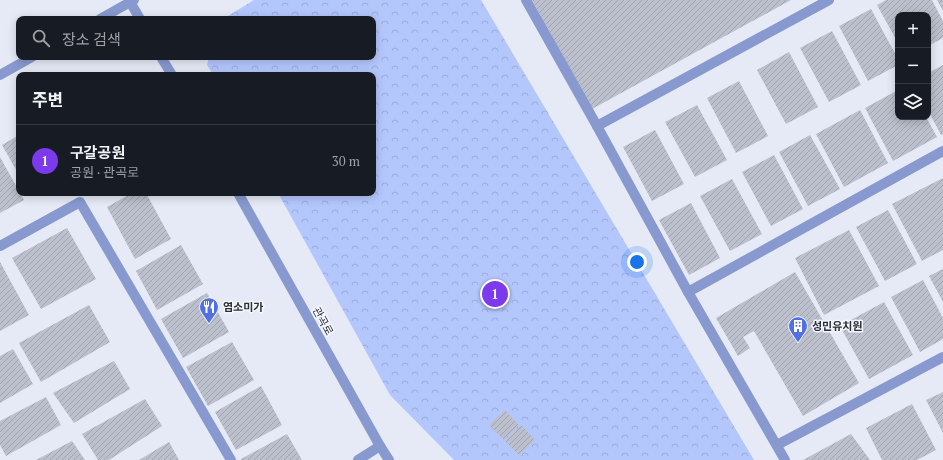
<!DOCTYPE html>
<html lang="ko">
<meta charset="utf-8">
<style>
body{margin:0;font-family:"PT Serif","Noto Sans KR",serif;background:#20242c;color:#f1f3f6}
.controls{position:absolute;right:12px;top:12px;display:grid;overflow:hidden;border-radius:8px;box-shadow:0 2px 10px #0003}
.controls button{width:36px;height:36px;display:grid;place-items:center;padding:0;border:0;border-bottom:1px solid #363941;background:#171b24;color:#f1f3f6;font:20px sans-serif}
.you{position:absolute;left:637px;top:262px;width:14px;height:14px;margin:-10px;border:3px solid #fff;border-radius:50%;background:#1a73e8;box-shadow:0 0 0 6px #1a73e833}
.badge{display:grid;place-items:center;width:26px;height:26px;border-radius:50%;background:#7c3aed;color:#fff;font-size:13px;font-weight:700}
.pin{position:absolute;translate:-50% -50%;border:2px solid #fff;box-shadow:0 1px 4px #0006}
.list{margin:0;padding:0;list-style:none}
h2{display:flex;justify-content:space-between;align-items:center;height:52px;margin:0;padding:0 16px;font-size:17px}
h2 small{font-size:13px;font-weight:400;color:#9ea1a6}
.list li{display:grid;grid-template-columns:26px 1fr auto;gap:12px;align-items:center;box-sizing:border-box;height:72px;padding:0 16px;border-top:1px solid #363941}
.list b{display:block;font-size:15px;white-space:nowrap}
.list p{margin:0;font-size:13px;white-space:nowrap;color:#9ea1a6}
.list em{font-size:13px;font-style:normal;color:#9ea1a6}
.icon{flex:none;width:22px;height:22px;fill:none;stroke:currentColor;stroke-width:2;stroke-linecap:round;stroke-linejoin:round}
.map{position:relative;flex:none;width:943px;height:460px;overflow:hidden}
.search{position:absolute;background:#171b24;box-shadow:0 2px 10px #0003;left:16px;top:16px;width:360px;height:44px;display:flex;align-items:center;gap:10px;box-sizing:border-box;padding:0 14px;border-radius:8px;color:#9ea1a6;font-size:15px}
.panel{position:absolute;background:#171b24;box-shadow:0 2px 10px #0003;left:16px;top:72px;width:360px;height:124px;border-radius:8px}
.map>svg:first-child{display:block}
.park{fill:url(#park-crowns)}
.building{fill:url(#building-hatch)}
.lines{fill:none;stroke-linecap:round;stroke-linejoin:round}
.minor{stroke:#8799ce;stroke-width:10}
.tertiary{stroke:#8799ce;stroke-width:10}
.labels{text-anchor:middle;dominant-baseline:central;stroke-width:3;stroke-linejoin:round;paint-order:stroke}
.poi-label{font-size:11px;font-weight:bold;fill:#2d2e33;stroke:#f4f7ff;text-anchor:start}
.street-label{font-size:11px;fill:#2d2e33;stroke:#f4f7ff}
</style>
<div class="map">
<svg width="943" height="460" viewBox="0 0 943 460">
<defs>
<pattern id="park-crowns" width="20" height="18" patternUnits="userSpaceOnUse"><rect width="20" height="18" fill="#b4c7fd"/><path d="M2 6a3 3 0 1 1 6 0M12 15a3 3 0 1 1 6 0" fill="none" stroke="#9babd9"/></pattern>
<pattern id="building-hatch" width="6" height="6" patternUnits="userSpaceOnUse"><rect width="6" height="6" fill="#bbc0cc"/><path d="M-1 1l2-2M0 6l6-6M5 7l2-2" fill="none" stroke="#a1a5b0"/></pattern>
</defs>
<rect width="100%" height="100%" fill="#e5eaf6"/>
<path class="park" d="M 254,0 L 481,0 L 754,460 L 454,460 L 390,395 L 278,193 L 373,193 L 373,75 L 213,75 L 207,65 L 209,57 L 373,57 L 373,19 L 223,19 Z"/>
<g class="building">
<path d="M 532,0 L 791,0 L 592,109 Z"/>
<path d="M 886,0 L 932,0 L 943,21 L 943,38 L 928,46 L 928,15 L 898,15 L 898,43 L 877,5 Z"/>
<path d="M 937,0 L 943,0 L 943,11 Z"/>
<path d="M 871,9 L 898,59 L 898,65 L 868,81 L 839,26 Z"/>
<path d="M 832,31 L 861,85 L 829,102 L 800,48 Z"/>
<path d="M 789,52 L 818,107 L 786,124 L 757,70 Z"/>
<path d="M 943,65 L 943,134 L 941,135 L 928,110 L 928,73 Z"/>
<path d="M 739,81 L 768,136 L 736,153 L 707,98 Z"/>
<path d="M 898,90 L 898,117 L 926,117 L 937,137 L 893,161 L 865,108 Z"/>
<path d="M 697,105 L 727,160 L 695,177 L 665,122 Z"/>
<path d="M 860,110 L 888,163 L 844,187 L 816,134 Z"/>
<path d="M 655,130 L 684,184 L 652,201 L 623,147 Z"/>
<path d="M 19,135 L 19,175 L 2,145 Z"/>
<path d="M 810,135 L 840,189 L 808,206 L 779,152 Z"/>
<path d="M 774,155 L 803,209 L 771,226 L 742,172 Z"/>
<path d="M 0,157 L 24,200 L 0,213 Z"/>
<path d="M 943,178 L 943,250 L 922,261 L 892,204 Z"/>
<path d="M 732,179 L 762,234 L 730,251 L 700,196 Z"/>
<path d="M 132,193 L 146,193 L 171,239 L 135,259 L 107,207 Z"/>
<path d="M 691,203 L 720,258 L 689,275 L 659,220 Z"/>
<path d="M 888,210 L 917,264 L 885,281 L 856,227 Z"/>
<path d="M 67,228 L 96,279 L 41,309 L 12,258 Z"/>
<path d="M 849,230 L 879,286 L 824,315 L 795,258 Z"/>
<path d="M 181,245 L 203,284 L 157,310 L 136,271 Z"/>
<path d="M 0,262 L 29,315 L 0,331 Z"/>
<path d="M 943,269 L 943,302 L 929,276 Z"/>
<path d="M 795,272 L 859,383 L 803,416 L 754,331 L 743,337 L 750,348 L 738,356 L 716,318 Z"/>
<path d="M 923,280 L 943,318 L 943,339 L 920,352 L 891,297 Z"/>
<path d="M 207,293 L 229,332 L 183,358 L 161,319 Z"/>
<path d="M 884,302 L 913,355 L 869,379 L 840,326 Z"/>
<path d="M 89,305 L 110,342 L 41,382 L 19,343 Z"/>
<path d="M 232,342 L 254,380 L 208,406 L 186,367 Z"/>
<path d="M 13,349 L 33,384 L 0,403 L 0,356 Z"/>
<path d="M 114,361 L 130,389 L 74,423 L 53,393 Z"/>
<path d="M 261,386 L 282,425 L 236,450 L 215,412 Z"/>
<path d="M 943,392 L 943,433 L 926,400 Z"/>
<path d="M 46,397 L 61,425 L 6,456 L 0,445 L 0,421 Z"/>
<path d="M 145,399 L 162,426 L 109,460 L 98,460 L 82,434 Z"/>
<path d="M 912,404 L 936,450 L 917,460 L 882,460 L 866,428 Z"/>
<path d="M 505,410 L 519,425 L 504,440 L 489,425 Z"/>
<path d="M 521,425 L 535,440 L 519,455 L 505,441 Z"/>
<path d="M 287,434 L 302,460 L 241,460 L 241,459 Z"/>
<path d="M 851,434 L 870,460 L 803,460 Z"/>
<path d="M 72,441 L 85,460 L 36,460 Z"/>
<path d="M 169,442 L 179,460 L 139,460 Z"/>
</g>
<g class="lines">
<g class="minor">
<path d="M 526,0 L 597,126"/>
<path d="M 0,246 L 80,202 L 231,460"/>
<path d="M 688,292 L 943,151"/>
<path d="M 777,445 L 943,357"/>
<path d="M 358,460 L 380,446"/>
<path d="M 785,460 L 688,292 L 597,126 L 829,0"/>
</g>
<g class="tertiary">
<path d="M 129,0 L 140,19"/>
<path d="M 100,19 L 134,0"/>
<path d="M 161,57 L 172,75"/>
<path d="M 0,75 L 32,57"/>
<path d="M 238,193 L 380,446 L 389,460"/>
</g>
</g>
<defs>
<symbol id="restaurant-pin" viewBox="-11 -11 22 30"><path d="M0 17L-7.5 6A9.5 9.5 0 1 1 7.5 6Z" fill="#526fe4" stroke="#f4f7ff"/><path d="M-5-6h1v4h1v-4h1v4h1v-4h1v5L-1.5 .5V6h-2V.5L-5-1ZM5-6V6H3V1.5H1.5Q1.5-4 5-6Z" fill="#fff"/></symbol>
<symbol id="building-pin" viewBox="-11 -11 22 30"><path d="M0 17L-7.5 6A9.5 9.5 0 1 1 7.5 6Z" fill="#526fe4" stroke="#f4f7ff"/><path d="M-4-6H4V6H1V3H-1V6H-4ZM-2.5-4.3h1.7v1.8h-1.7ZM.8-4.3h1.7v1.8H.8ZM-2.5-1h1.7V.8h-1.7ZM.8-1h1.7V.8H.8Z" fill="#fff"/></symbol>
</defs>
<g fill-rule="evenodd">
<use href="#restaurant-pin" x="198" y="296" width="22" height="30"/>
<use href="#building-pin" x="787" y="315" width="22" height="30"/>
</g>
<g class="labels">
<g class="poi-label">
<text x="223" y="307">염소미가</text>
<text x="812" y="326">성민유치원</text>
</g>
<g class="street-label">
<text transform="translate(323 321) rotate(61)">관곡로</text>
</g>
</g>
</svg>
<div class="controls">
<button>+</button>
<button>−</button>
<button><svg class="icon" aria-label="layers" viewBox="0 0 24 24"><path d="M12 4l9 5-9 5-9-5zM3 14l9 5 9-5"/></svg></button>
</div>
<div class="you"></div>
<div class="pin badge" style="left:495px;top:294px">1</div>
<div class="search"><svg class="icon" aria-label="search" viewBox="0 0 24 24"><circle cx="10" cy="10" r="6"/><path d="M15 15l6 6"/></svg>장소 검색</div>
<section class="panel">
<h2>주변<small></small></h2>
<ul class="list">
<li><span class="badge">1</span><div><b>구갈공원</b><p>공원 · 관곡로</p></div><em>30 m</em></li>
</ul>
</section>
</div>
